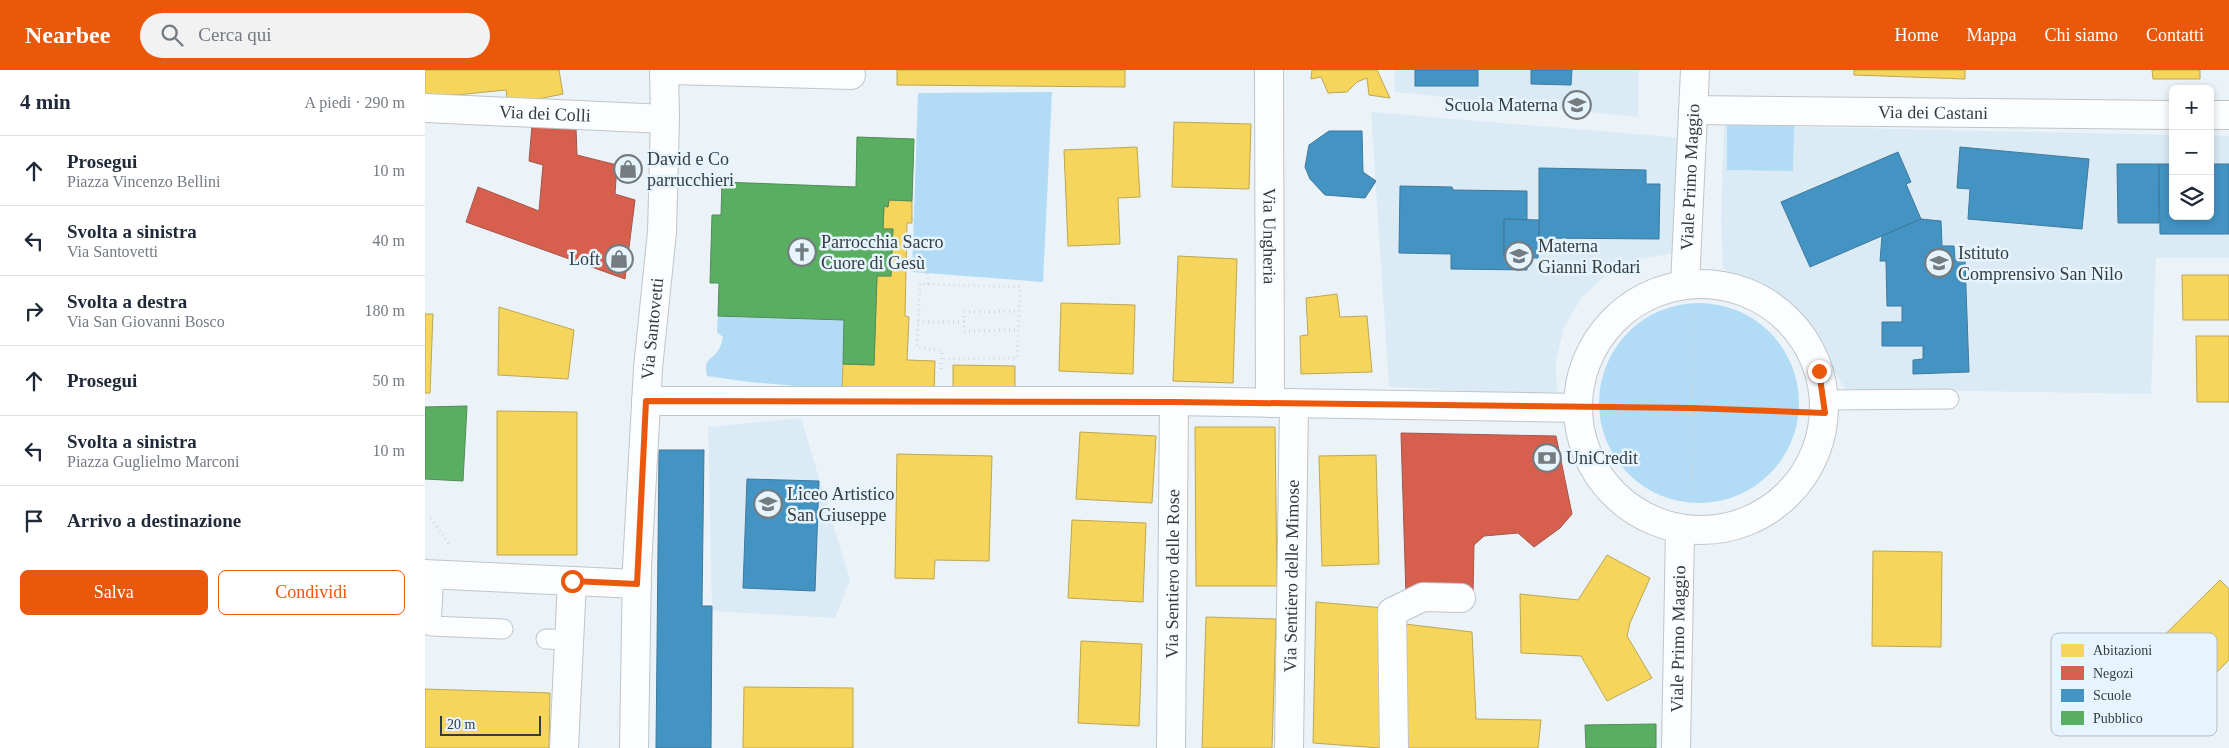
<!DOCTYPE html>
<html lang="it">
<meta charset="utf-8">
<style>
body{margin:0;font-family:"Times New Roman",serif;background:#f2f2f3;color:#1f2937}
.controls{position:absolute;right:15px;top:15px;display:grid;overflow:hidden;border-radius:8px;box-shadow:0 2px 8px #0003}
.controls button{width:45px;height:45px;display:grid;place-items:center;padding:0;border:0;border-bottom:1px solid #e0e1e3;background:#fff;color:#1f2937;font:25px sans-serif}
.scale{position:absolute;left:15px;bottom:12px;width:101px;box-sizing:border-box;padding-left:5px;border:2px solid #353c40;border-top:0;font-size:14px;line-height:18px;white-space:nowrap;color:#353c40;-webkit-text-stroke:4px #e6f4fd;paint-order:stroke}
.stop{position:absolute;width:15px;height:15px;margin:-11px;border:4px solid #ea580c;border-radius:50%;background:#fff}
.stop.end{background:#ea580c;border-color:#fff;box-shadow:0 1px 5px #0008}
.list{margin:0;padding:0;list-style:none}
h2{display:flex;justify-content:space-between;align-items:center;height:65px;margin:0;padding:0 20px;font-size:21px}
h2 small{font-size:16px;font-weight:400;color:#747a83}
.list li{display:grid;grid-template-columns:32px 1fr auto;gap:15px;align-items:center;box-sizing:border-box;height:70px;padding:0 20px;border-top:1px solid #e0e1e3}
.list b{display:block;font-size:19px;white-space:nowrap}
.list p{margin:0;font-size:16px;white-space:nowrap;color:#747a83}
.list em{font-size:16px;font-style:normal;color:#747a83}
.actions{display:flex;gap:10px;padding:15px 20px}
.actions a{flex:1;padding:11px 0;border:1px solid #ea580c;border-radius:8px;text-align:center;font-size:18px;color:#ea580c}
.actions .main{background:#ea580c;color:#fff}
.icon{flex:none;width:28px;height:28px;fill:none;stroke:currentColor;stroke-width:2;stroke-linecap:round;stroke-linejoin:round}
.map{position:relative;flex:none;width:1804px;height:678px;overflow:hidden}
header{display:flex;align-items:center;gap:30px;box-sizing:border-box;height:70px;padding:0 25px;background:#ea580c;color:#fff}
header strong{font-size:24px}
nav{display:flex;gap:28px;margin-inline-start:auto;font-size:18px}
.search{width:350px;height:45px;background:#f2f2f3;display:flex;align-items:center;gap:12px;box-sizing:border-box;padding:0 18px;border-radius:28px;color:#747a83;font-size:19px}
main{display:flex}
aside{flex:1;background:#fff}
.map>svg:first-child{display:block}
.built{fill:#daebf6}
.green{fill:#b2dcf5}
.homes{fill:#f6d55c;stroke:#bca754}
.shops{fill:#d6604d;stroke:#a65549}
.schools{fill:#4393c3;stroke:#3f799c}
.public{fill:#5aae61;stroke:#4f8c57}
.lines{fill:none;stroke-linecap:round;stroke-linejoin:round}
.service-casing{stroke:#bec5c9;stroke-width:21}
.minor-casing{stroke:#bec5c9;stroke-width:30}
.secondary-casing{stroke:#bec5c9;stroke-width:30}
.path{stroke:#d5d8d9;stroke-width:3;stroke-dasharray:1 4;stroke-linecap:butt}
.service{stroke:#fcfdfe;stroke-width:19}
.minor{stroke:#fcfdfe;stroke-width:28}
.secondary{stroke:#fcfdfe;stroke-width:28}
.route{stroke:#ea580c;stroke-width:6}
.labels{text-anchor:middle;dominant-baseline:central;stroke-width:5;stroke-linejoin:round;paint-order:stroke}
.poi-label{font-size:18px;fill:#353c40;stroke:#e6f4fd;text-anchor:start}
.street-label{font-size:18px;fill:#353c40;stroke:#e6f4fd}
.key{fill:#e6f4fd;stroke:#b1bdc4;stroke-width:1}
.key-label{font-size:14px;fill:#353c40}
</style>
<header>
<strong>Nearbee</strong>
<div class="search"><svg class="icon" aria-label="search" viewBox="0 0 24 24"><circle cx="10" cy="10" r="6"/><path d="M15 15l6 6"/></svg>Cerca qui</div>
<nav><a>Home</a><a>Mappa</a><a>Chi siamo</a><a>Contatti</a></nav>
</header>
<main>
<aside>
<h2>4 min<small>A piedi · 290 m</small></h2>
<ul class="list">
<li><svg class="icon" aria-label="ahead" viewBox="0 0 24 24"><path d="M12 20V5M6 11l6-6 6 6"/></svg><div><b>Prosegui</b><p>Piazza Vincenzo Bellini</p></div><em>10 m</em></li>
<li><svg class="icon" aria-label="left" viewBox="0 0 24 24"><path d="M17 20v-9H6M10 6l-5 5 5 5"/></svg><div><b>Svolta a sinistra</b><p>Via Santovetti</p></div><em>40 m</em></li>
<li><svg class="icon" aria-label="right" viewBox="0 0 24 24"><path d="M7 20v-9h11M14 6l5 5-5 5"/></svg><div><b>Svolta a destra</b><p>Via San Giovanni Bosco</p></div><em>180 m</em></li>
<li><svg class="icon" aria-label="ahead" viewBox="0 0 24 24"><path d="M12 20V5M6 11l6-6 6 6"/></svg><div><b>Prosegui</b></div><em>50 m</em></li>
<li><svg class="icon" aria-label="left" viewBox="0 0 24 24"><path d="M17 20v-9H6M10 6l-5 5 5 5"/></svg><div><b>Svolta a sinistra</b><p>Piazza Guglielmo Marconi</p></div><em>10 m</em></li>
<li><svg class="icon" aria-label="arrive" viewBox="0 0 24 24"><path d="M6 21V4h12l-3 4 3 4H6"/></svg><div><b>Arrivo a destinazione</b></div></li>
</ul>
<div class="actions"><a class="main">Salva</a><a>Condividi</a></div>
</aside>
<div class="map">
<svg width="1804" height="678" viewBox="0 0 1804 678">
<rect width="100%" height="100%" fill="#ebf3f8"/>
<g class="built">
<path d="M 969,0 L 1214,0 L 1213,47 L 970,22 Z"/>
<path d="M 946,42 L 1258,68 L 1250,183 L 1214,189 L 1183,203 L 1157,227 L 1139,257 L 1131,291 L 1132,326 L 964,317 Z"/>
<path d="M 1299,55 L 1748,65 L 1748,146 L 1785,146 L 1785,65 L 1804,66 L 1804,188 L 1731,188 L 1726,324 L 1420,319 L 1376,247 L 1340,217 L 1298,199 L 1296,152 Z"/>
<path d="M 376,348 L 425,510 L 410,548 L 287,541 L 283,357 Z"/>
</g>
<g class="green">
<path d="M 627,22 L 618,212 L 487,202 L 493,23 Z"/>
<path d="M 1302,55 L 1369,56 L 1368,101 L 1302,100 Z"/>
<circle cx="1274" cy="333" r="100"/>
<path d="M 293,246 L 419,250 L 417,320 L 324,312 L 282,306 C 278,287 287,291 294,279 C 296,276 297,271 298,267 L 292,262 Z"/>
</g>
<g class="homes">
<path d="M 0,0 L 134,0 L 138,24 L 83,35 L 81,20 L 0,28 Z"/>
<path d="M 472,0 L 700,0 L 700,17 L 472,15 Z"/>
<path d="M 887,0 L 952,0 L 965,28 L 944,25 L 942,8 L 932,12 L 922,22 L 903,23 L 896,7 L 886,9 Z"/>
<path d="M 1429,0 L 1540,0 L 1540,9 L 1429,5 Z"/>
<path d="M 1727,0 L 1775,0 L 1775,9 L 1728,9 Z"/>
<path d="M 749,52 L 826,54 L 824,119 L 747,117 Z"/>
<path d="M 712,77 L 715,127 L 693,128 L 695,174 L 643,176 L 639,80 Z"/>
<path d="M 464,130 L 487,131 L 487,153 L 482,153 L 480,246 L 484,247 L 482,290 L 510,291 L 509,324 L 417,320 L 418,294 L 449,295 L 452,206 L 466,206 L 468,159 L 458,159 L 459,136 L 463,137 Z"/>
<path d="M 753,186 L 812,189 L 808,313 L 748,311 Z"/>
<path d="M 1757,205 L 1804,205 L 1804,250 L 1758,250 Z"/>
<path d="M 912,224 L 915,247 L 942,246 L 947,302 L 876,304 L 875,266 L 883,265 L 881,228 Z"/>
<path d="M 636,233 L 710,235 L 708,304 L 634,301 Z"/>
<path d="M 74,237 L 149,260 L 143,309 L 73,305 Z"/>
<path d="M 0,244 L 8,244 L 5,323 L 0,323 Z"/>
<path d="M 1771,266 L 1804,266 L 1804,332 L 1772,332 Z"/>
<path d="M 528,295 L 590,296 L 590,317 L 528,317 Z"/>
<path d="M 72,341 L 152,342 L 152,485 L 72,485 Z"/>
<path d="M 770,357 L 850,357 L 852,516 L 771,516 Z"/>
<path d="M 655,362 L 731,366 L 727,433 L 651,429 Z"/>
<path d="M 472,384 L 567,386 L 564,491 L 510,490 L 509,509 L 470,508 Z"/>
<path d="M 951,385 L 954,494 L 897,496 L 894,386 Z"/>
<path d="M 647,450 L 721,453 L 718,532 L 643,528 Z"/>
<path d="M 1448,481 L 1517,482 L 1516,577 L 1447,576 Z"/>
<path d="M 1182,485 L 1225,508 L 1205,553 L 1202,566 L 1227,608 L 1182,631 L 1156,586 L 1096,583 L 1095,524 L 1153,530 Z"/>
<path d="M 1795,510 L 1804,519 L 1804,590 L 1728,664 L 1684,620 Z"/>
<path d="M 891,532 L 959,538 L 955,678 L 888,673 Z"/>
<path d="M 781,547 L 851,549 L 847,678 L 777,678 Z"/>
<path d="M 980,554 L 1047,562 L 1051,649 L 1116,650 L 1113,678 L 980,678 Z"/>
<path d="M 656,571 L 717,574 L 714,656 L 653,653 Z"/>
<path d="M 319,617 L 428,618 L 428,678 L 318,678 Z"/>
<path d="M 0,619 L 125,623 L 124,678 L 0,678 Z"/>
</g>
<g class="shops">
<path d="M 107,55 L 151,58 L 152,85 L 192,95 L 190,124 L 210,130 L 200,209 L 41,152 L 53,117 L 114,141 L 118,95 L 104,91 Z"/>
<path d="M 976,363 L 1131,366 L 1147,444 L 1135,458 L 1109,477 L 1093,463 L 1059,466 L 1049,475 L 1048,524 L 981,526 Z"/>
</g>
<g class="schools">
<rect x="990" y="0" width="63" height="16"/>
<path d="M 1106,0 L 1147,0 L 1146,15 L 1106,14 Z"/>
<path d="M 904,61 L 937,61 L 938,102 L 951,111 L 940,128 L 900,125 L 885,109 L 880,97 L 884,75 Z"/>
<path d="M 1535,77 L 1664,89 L 1657,159 L 1543,149 L 1545,119 L 1532,118 Z"/>
<path d="M 1473,82 L 1486,112 L 1481,114 L 1496,149 L 1385,197 L 1356,132 Z"/>
<path d="M 1692,94 L 1734,94 L 1734,153 L 1693,153 Z"/>
<path d="M 1734,94 L 1748,94 L 1748,146 L 1785,146 L 1785,94 L 1804,94 L 1804,164 L 1735,164 Z"/>
<path d="M 1114,98 L 1221,100 L 1221,114 L 1235,114 L 1234,169 L 1114,168 Z"/>
<path d="M 975,116 L 1027,117 L 1028,120 L 1102,121 L 1102,150 L 1079,149 L 1079,187 L 1102,187 L 1102,200 L 1026,199 L 1026,184 L 974,183 Z"/>
<path d="M 1079,149 L 1114,150 L 1113,188 L 1079,187 Z"/>
<path d="M 1496,149 L 1516,151 L 1517,176 L 1529,176 L 1530,190 L 1540,190 L 1544,302 L 1488,304 L 1488,290 L 1498,289 L 1498,276 L 1457,276 L 1457,252 L 1477,252 L 1477,236 L 1462,236 L 1461,191 L 1455,191 L 1457,166 Z"/>
<path d="M 234,380 L 279,380 L 277,536 L 287,536 L 286,678 L 231,678 Z"/>
<path d="M 322,409 L 394,411 L 390,521 L 318,518 Z"/>
</g>
<g class="public">
<path d="M 432,67 L 489,69 L 487,131 L 464,130 L 463,137 L 459,136 L 458,159 L 468,159 L 466,206 L 452,206 L 449,295 L 418,294 L 419,250 L 293,246 L 294,213 L 285,213 L 287,145 L 296,145 L 297,112 L 431,117 Z"/>
<path d="M 42,336 L 38,411 L 0,409 L 0,337 Z"/>
<path d="M 1231,654 L 1231,678 L 1161,678 L 1160,655 Z"/>
</g>
<g class="lines">
<defs>
<g id="service">
<path d="M 1400,330 L 1524,329"/>
<path d="M 9,504 L 6,556 L 78,559"/>
<path d="M 121,569 L 145,570"/>
</g>
<g id="minor">
<path d="M 246,0 L 426,5"/>
<path id="s1" d="M 844,0 L 845,333"/>
<path id="s2" d="M 0,38 L 240,49"/>
<path id="s3" d="M 1268,40 L 1748,45"/>
<path d="M 1785,45 L 1804,45"/>
<circle cx="1276" cy="337" r="123"/>
<path id="s4" d="M 1260,215 L 1270,0"/>
<path d="M 221,331 L 749,331 L 1152,338"/>
<path d="M 0,504 L 212,514"/>
<path d="M 139,678 L 147,511"/>
<path id="s5" d="M 746,678 L 749,331"/>
<path id="s6" d="M 864,678 L 869,333"/>
<path d="M 969,678 L 967,542 L 998,527 L 1036,528"/>
<path id="s7" d="M 1251,678 L 1255,460"/>
</g>
<g id="secondary">
<path id="s8" d="M 209,678 L 212,497 L 223,298 L 237,162 L 240,49 L 239,0"/>
</g>
</defs>
<use href="#service" class="service-casing"/>
<use href="#minor" class="minor-casing"/>
<use href="#secondary" class="secondary-casing"/>
<g class="path">
<path d="M 502,198 L 503,214"/>
<path d="M 493,252 L 539,252 L 539,261 L 593,260"/>
<path d="M 539,252 L 539,242 L 593,241"/>
<path d="M 516,299 L 517,281 L 492,277 L 495,214 L 595,217 L 592,288 L 516,289"/>
<path d="M 1182,338 L 1266,338 L 1376,342"/>
<path d="M 1267,430 L 1266,338 L 1268,244"/>
<path d="M 6,448 L 24,474"/>
</g>
<use href="#service" class="service"/>
<use href="#minor" class="minor"/>
<use href="#secondary" class="secondary"/>
</g>
<g class="lines">
<path class="route" d="M 147,511 L 212,514 L 221,331 L 749,332 L 1266,338 L 1400,343 L 1394,301"/>
</g>
<defs>
<symbol id="school-ring" viewBox="-11 -11 22 22"><circle r="9.5" fill="#e6f4fd" stroke="#757c80" stroke-width="1.5"/><path d="M0-5L7-2L0 1L-7-2ZM-4 1L0 2.5L4 1V4Q0 6-4 4Z" fill="#757c80"/></symbol>
<symbol id="shop-ring" viewBox="-11 -11 22 22"><circle r="9.5" fill="#e6f4fd" stroke="#757c80" stroke-width="1.5"/><path d="M-5-2.5h2.3a2.7 3.5 0 0 1 5.4 0H5L5.5 6h-11ZM-1.5-2.5h3a1.5 2.3 0 0 0-3 0Z" fill="#757c80"/></symbol>
<symbol id="church-ring" viewBox="-11 -11 22 22"><circle r="9.5" fill="#e6f4fd" stroke="#757c80" stroke-width="1.5"/><path d="M-1.2-6h2.4v3.5h3.3v2.4h-3.3V6h-2.4V-.1h-3.3v-2.4h3.3Z" fill="#757c80"/></symbol>
<symbol id="bank-ring" viewBox="-11 -11 22 22"><circle r="9.5" fill="#e6f4fd" stroke="#757c80" stroke-width="1.5"/><path d="M-6-4H6V4H-6ZM0-2.3a2.3 2.3 0 1 0 0 4.6a2.3 2.3 0 1 0 0-4.6Z" fill="#757c80"/></symbol>
</defs>
<g fill-rule="evenodd">
<use href="#school-ring" x="1136" y="19" width="32" height="32"/>
<use href="#shop-ring" x="187" y="83" width="32" height="32"/>
<use href="#church-ring" x="361" y="166" width="32" height="32"/>
<use href="#school-ring" x="1078" y="170" width="32" height="32"/>
<use href="#shop-ring" x="178" y="173" width="32" height="32"/>
<use href="#school-ring" x="1498" y="177" width="32" height="32"/>
<use href="#bank-ring" x="1106" y="372" width="32" height="32"/>
<use href="#school-ring" x="327" y="418" width="32" height="32"/>
</g>
<g class="labels">
<g class="poi-label">
<text x="1133" y="35" text-anchor="end">Scuola Materna</text>
<text x="222" y="89">David e Co<tspan x="222" dy="21">parrucchieri</tspan></text>
<text x="396" y="172">Parrocchia Sacro<tspan x="396" dy="21">Cuore di Gesù</tspan></text>
<text x="1113" y="176">Materna<tspan x="1113" dy="21">Gianni Rodari</tspan></text>
<text x="1533" y="183">Istituto<tspan x="1533" dy="21">Comprensivo San Nilo</tspan></text>
<text x="175" y="189" text-anchor="end">Loft</text>
<text x="1141" y="388">UniCredit</text>
<text x="362" y="424">Liceo Artistico<tspan x="362" dy="21">San Giuseppe</tspan></text>
</g>
<g class="street-label">
<text stroke="none"><textPath href="#s2" startOffset="120">Via dei Colli</textPath></text>
<text stroke="none"><textPath href="#s3" startOffset="240">Via dei Castani</textPath></text>
<text stroke="none"><textPath href="#s4" startOffset="108">Viale Primo Maggio</textPath></text>
<text stroke="none"><textPath href="#s1" startOffset="166">Via Ungheria</textPath></text>
<text stroke="none"><textPath href="#s8" startOffset="420">Via Santovetti</textPath></text>
<text stroke="none"><textPath href="#s5" startOffset="174">Via Sentiero delle Rose</textPath></text>
<text stroke="none"><textPath href="#s6" startOffset="172">Via Sentiero delle Mimose</textPath></text>
<text stroke="none"><textPath href="#s7" startOffset="109">Viale Primo Maggio</textPath></text>
</g>
</g>
<rect x="1626" y="563" width="166" height="103" rx="8" class="key"/>
<rect x="1636" y="574" width="23" height="13" fill="#f6d55c"/>
<rect x="1636" y="596" width="23" height="14" fill="#d6604d"/>
<rect x="1636" y="619" width="23" height="13" fill="#4393c3"/>
<rect x="1636" y="641" width="23" height="14" fill="#5aae61"/>
<g class="key-label">
<text x="1668" y="585">Abitazioni</text>
<text x="1668" y="608">Negozi</text>
<text x="1668" y="630">Scuole</text>
<text x="1668" y="653">Pubblico</text>
</g>
</svg>
<div class="controls">
<button>+</button>
<button>−</button>
<button><svg class="icon" aria-label="layers" viewBox="0 0 24 24"><path d="M12 4l9 5-9 5-9-5zM3 14l9 5 9-5"/></svg></button>
</div>
<div class="scale">20 m</div>
<div class="stop" style="left:147px;top:511px"></div>
<div class="stop end" style="left:1394px;top:301px"></div>
</div>
</main>
